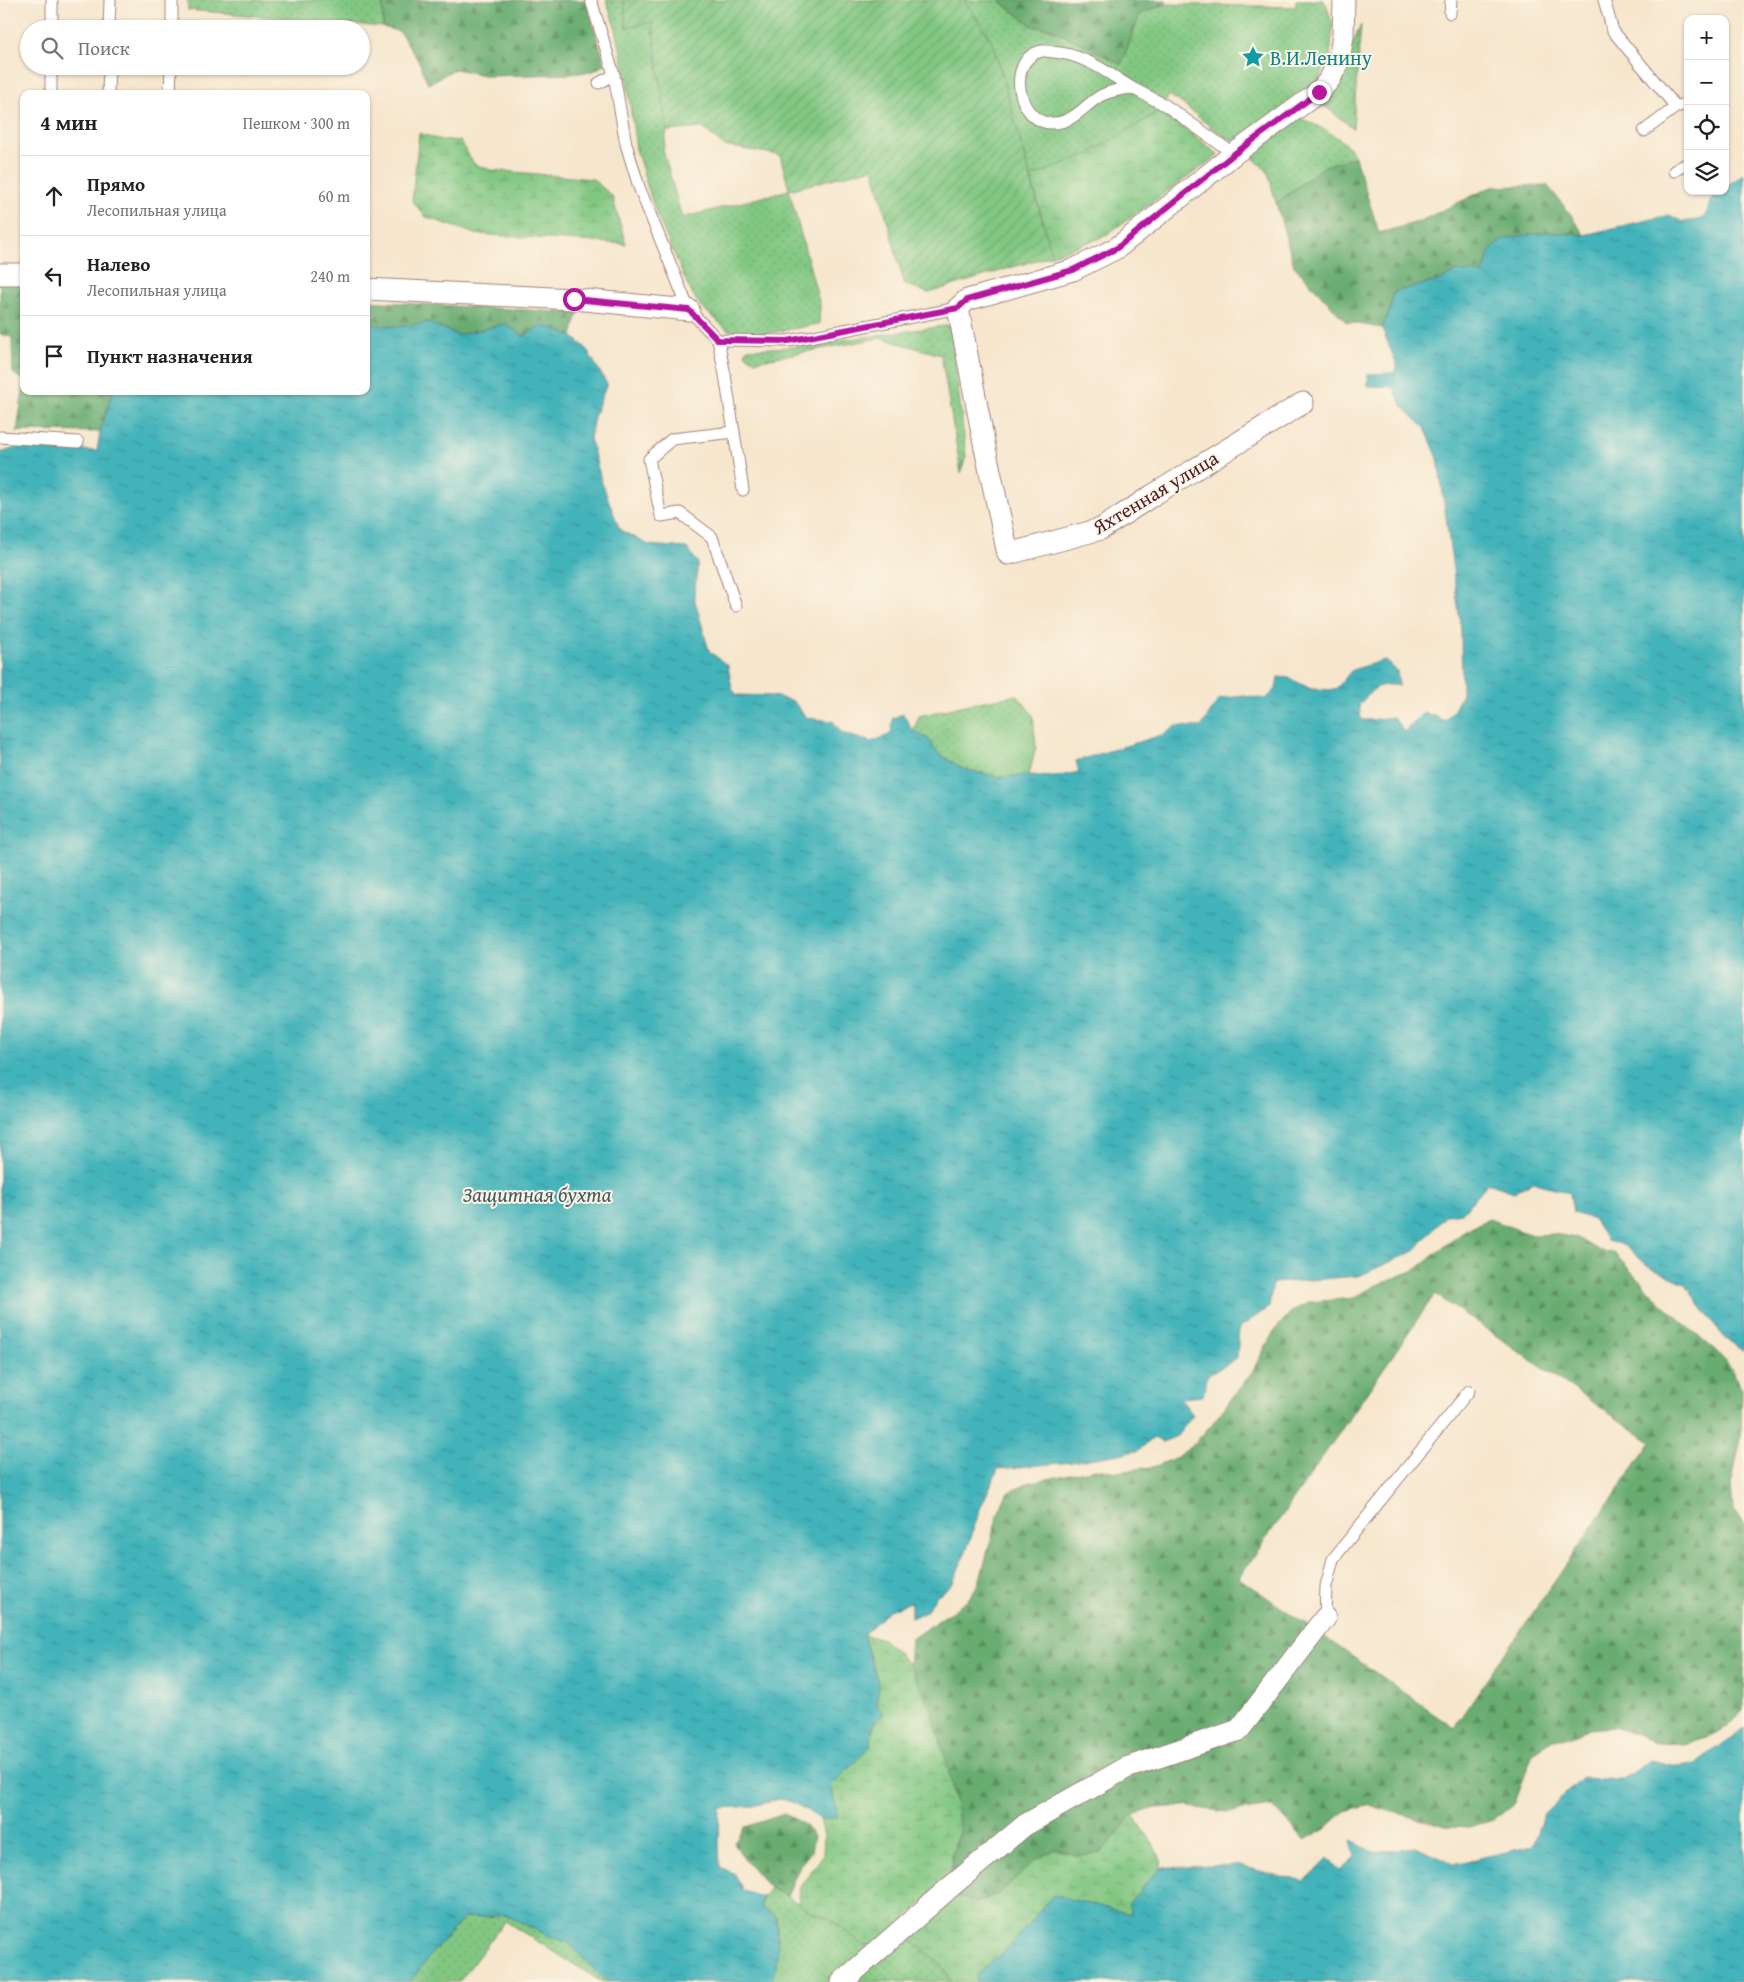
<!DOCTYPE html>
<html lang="ru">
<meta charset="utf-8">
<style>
body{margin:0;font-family:"Gentium Book Plus",serif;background:#f6f6f6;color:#202124}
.controls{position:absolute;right:15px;top:15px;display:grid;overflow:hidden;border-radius:10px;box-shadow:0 1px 4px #0004}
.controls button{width:45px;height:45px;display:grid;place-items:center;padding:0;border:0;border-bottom:1px solid #e0e0e0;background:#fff;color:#202124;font:25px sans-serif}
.stop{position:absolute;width:15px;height:15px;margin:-11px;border:4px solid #b5179e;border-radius:50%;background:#fff}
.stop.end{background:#b5179e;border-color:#fff;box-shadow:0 1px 5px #0008}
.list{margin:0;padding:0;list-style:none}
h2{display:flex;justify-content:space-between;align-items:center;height:65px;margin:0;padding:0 20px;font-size:21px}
h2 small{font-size:16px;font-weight:400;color:#757577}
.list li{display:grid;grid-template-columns:32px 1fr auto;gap:15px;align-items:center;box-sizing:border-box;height:80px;padding:0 20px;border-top:1px solid #e0e0e0}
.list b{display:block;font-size:19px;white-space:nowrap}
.list p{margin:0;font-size:16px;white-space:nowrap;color:#757577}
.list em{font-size:16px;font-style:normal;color:#757577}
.icon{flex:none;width:28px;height:28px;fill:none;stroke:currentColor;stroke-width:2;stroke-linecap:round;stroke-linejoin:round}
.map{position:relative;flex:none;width:1744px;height:1982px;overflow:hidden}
.search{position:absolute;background:#fff;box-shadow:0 1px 4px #0004;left:20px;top:20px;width:350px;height:55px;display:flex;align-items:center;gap:12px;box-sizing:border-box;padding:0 18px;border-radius:28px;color:#757577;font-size:19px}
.panel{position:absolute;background:#fff;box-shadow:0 1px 4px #0004;left:20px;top:90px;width:350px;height:305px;border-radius:10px}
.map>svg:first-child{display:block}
.grass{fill:url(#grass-dots);stroke:#667356}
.forest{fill:url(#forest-firs);stroke:#59664e;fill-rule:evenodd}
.wetland{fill:url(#wetland-marsh);stroke:#667356}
.garden{fill:url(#garden-furrows);stroke:#667356}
.water{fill:url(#water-ripples);stroke:#466972}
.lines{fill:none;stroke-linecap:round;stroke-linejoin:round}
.lane-casing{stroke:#a0827c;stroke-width:13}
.street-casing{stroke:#a0827c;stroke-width:23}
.lane{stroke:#fff;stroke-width:11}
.street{stroke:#fff;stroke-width:21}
.route{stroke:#b5179e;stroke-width:6}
.labels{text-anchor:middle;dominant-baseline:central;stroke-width:4;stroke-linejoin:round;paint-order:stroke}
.culture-label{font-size:20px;fill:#0d838f;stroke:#fcf5e5;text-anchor:start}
.street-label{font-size:20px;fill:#4a1f2b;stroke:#fcf5e5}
.water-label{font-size:21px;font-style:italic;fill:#475a64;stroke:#fcf5e5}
</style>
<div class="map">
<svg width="1744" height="1982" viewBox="0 0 1744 1982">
<defs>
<pattern id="grass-dots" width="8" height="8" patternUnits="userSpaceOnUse" patternTransform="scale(1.25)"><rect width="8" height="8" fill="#81c782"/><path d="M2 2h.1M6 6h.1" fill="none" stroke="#71aa70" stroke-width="1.8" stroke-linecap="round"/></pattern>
<pattern id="forest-firs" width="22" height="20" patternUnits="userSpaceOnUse" patternTransform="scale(1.25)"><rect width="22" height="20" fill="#68ac70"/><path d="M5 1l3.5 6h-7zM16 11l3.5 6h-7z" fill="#588b5c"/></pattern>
<pattern id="wetland-marsh" width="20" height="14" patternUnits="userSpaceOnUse" patternTransform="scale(1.25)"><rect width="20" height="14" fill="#81c782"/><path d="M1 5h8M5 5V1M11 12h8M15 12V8" fill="none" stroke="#71aa70"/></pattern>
<pattern id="garden-furrows" width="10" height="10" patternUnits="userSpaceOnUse" patternTransform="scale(1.25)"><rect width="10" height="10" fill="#81c782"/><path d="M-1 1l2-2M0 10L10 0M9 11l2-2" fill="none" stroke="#71aa70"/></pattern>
<pattern id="water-ripples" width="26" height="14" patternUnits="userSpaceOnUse" patternTransform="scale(1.25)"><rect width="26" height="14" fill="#42b3ba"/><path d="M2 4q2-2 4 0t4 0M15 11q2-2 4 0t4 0" fill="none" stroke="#399197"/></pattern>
</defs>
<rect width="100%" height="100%" fill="#fcf5e5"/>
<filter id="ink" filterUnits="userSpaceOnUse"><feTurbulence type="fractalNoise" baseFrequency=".02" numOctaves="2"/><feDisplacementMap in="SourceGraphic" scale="10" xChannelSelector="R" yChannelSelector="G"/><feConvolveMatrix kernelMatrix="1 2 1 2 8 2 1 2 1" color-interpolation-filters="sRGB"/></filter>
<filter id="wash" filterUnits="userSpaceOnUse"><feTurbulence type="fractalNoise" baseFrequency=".0096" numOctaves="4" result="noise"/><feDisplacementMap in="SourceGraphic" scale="20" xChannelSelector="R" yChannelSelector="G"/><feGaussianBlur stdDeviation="1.12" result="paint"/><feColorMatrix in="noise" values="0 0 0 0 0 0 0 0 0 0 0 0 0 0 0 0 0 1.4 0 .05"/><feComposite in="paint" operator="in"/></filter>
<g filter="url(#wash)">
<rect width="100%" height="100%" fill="#f6e6cd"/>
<g class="grass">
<path d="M 188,0 L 382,0 L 383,27 L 188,10 Z"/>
<path d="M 606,0 L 624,0 L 626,27 L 652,22 L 667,131 L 663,150 L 682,218 L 789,190 L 820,305 L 819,324 L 765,334 L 728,330 L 700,306 L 689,288 L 655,211 L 636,149 L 627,82 L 616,29 Z"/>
<path d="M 964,0 L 999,0 L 1032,26 L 1051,29 L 1089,47 L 1121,64 L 1140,14 L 1166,4 L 1296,7 L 1296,0 L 1323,0 L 1326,4 L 1333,25 L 1330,58 L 1317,84 L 1235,141 C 1210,132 1193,108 1169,95 L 1160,112 L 1182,126 L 1103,237 L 1052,255 L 993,43 Z"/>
<path d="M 1361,25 L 1353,128 L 1322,104 L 1332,90 Z"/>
<path d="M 1299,117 C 1317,126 1348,139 1355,157 L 1325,166 L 1276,203 L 1268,172 L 1246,151 Z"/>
<path d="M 951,325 L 966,456 L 961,473 L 941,355 L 881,338 L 755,361 L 745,354 L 747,349 L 792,347 Z"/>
<path d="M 1017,695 L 1033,715 L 1036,747 L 1029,775 L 1000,777 L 963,769 L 939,754 L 928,739 L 913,731 L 919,716 L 974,703 Z"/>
<path d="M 770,1888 L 787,1896 L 813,1913 L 831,1919 L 864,1946 L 876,1945 L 833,1982 L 771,1982 L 760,1907 L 763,1897 Z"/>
<path d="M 506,1915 L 549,1936 L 568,1942 L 594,1970 L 609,1982 L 602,1982 L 505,1921 L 459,1982 L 410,1982 L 437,1947 L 464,1918 Z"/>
<path d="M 906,1936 L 942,1965 L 951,1982 L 852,1982 Z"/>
</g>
<g class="forest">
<path d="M 382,0 L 586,0 L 605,64 L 594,71 L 572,74 L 489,76 L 455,69 L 428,84 L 419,62 L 400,32 L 383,27 Z"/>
<path d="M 999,0 L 1166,0 L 1166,4 L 1140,14 L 1121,65 L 1089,47 L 1051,29 L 1032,26 Z"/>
<path d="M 1355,157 L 1379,233 L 1418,222 L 1491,187 L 1547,185 L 1569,212 L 1584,235 L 1546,232 L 1490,251 L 1483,274 L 1457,271 L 1441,280 L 1394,292 L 1390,309 L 1382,328 L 1346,322 L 1294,266 L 1276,203 L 1325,166 Z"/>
<path d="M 0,281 L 24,282 L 24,381 L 13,373 L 12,337 L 0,334 Z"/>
<path d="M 366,301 L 578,313 L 572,336 L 543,325 L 523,336 L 506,324 L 458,335 L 427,322 C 406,328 387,328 366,322 Z"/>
<path d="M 24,383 L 24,391 L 113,391 L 100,432 L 17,431 Z"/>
<path d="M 1489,1219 L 1532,1235 L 1554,1234 L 1578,1238 L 1600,1251 L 1613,1252 L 1663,1305 L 1716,1351 L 1731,1368 L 1742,1390 L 1741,1439 L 1731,1485 L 1733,1510 L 1744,1524 L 1744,1711 L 1728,1726 L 1707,1738 L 1684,1744 L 1658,1743 L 1614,1727 L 1588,1729 L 1566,1738 L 1554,1740 L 1533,1753 L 1515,1803 L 1493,1820 L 1469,1827 L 1445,1826 L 1367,1805 L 1345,1811 L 1326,1828 L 1305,1840 L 1273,1806 L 1228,1812 L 1182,1806 L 1156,1808 L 1133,1815 L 1101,1853 L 1078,1856 L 1056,1849 L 1035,1860 L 999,1894 L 976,1903 L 952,1894 L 952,1853 L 960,1832 L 957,1809 L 946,1760 L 929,1704 L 909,1664 L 911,1639 L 967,1601 L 979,1583 L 998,1514 L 1007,1493 L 1027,1483 L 1095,1469 L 1118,1472 L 1156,1466 L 1177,1457 L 1195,1443 L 1211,1425 L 1252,1372 L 1274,1331 L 1290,1313 L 1309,1302 L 1354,1298 L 1374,1286 L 1415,1270 L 1468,1228 ZM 1435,1294 L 1651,1442 L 1454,1727 L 1239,1578 Z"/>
<path d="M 784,1814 L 801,1822 L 814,1836 L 811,1852 L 800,1865 L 787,1896 L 770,1888 L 744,1859 L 734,1843 L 745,1827 Z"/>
</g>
<g class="wetland">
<path d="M 1160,111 L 1182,126 L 1219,155 L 1103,237 L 1052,255 L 928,293 L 904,283 L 1045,230 L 1031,177 L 1090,153 Z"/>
<path d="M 419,133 L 437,139 L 460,141 L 474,164 L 491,170 L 593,179 L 612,196 L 626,244 L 476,234 L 426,217 L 412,201 Z"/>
<path d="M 863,1635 L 883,1639 L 909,1664 L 929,1704 L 946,1760 L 957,1809 L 960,1832 L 952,1853 L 951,1877 L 876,1945 L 864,1946 L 831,1919 L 813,1913 L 798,1904 L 800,1887 L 823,1855 L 824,1836 L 820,1819 L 838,1818 L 831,1786 L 870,1747 L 879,1686 Z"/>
<path d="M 1133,1815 L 1155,1846 L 1162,1862 L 1132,1914 L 1012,1944 L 977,1975 L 976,1982 L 951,1982 L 942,1965 L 906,1936 L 952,1894 L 976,1903 L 999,1894 L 1035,1860 L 1056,1849 L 1078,1856 L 1101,1853 Z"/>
</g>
<path class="garden" d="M 624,0 L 964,0 L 993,43 L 1052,255 L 928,293 L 904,283 L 873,168 L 789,190 L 780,155 L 724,146 L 703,128 L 667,131 L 652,22 L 626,27 Z"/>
<g class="water">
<path d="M 1744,174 L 1744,1352 L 1724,1337 L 1698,1303 L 1686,1284 L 1647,1265 L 1626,1246 L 1607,1240 L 1593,1219 L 1573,1213 L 1570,1193 L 1533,1182 L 1514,1192 L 1488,1183 L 1462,1213 L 1446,1215 L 1414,1251 L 1359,1276 L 1273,1283 L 1269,1307 L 1239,1328 L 1237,1358 L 1207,1376 L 1203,1396 L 1180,1398 L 1193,1415 L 1177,1436 L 1162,1442 L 1154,1438 L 1137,1451 L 1072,1462 L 998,1469 L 980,1509 L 970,1541 L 952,1585 L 936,1596 L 926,1612 L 911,1618 L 911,1602 L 889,1610 L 863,1635 L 879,1686 L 876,1704 L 884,1715 L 873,1722 L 870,1747 L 831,1786 L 838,1818 L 820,1819 L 803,1808 L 783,1798 L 754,1806 L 720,1808 L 719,1844 L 720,1867 L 735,1874 L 743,1891 L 763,1897 L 760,1907 L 776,1917 C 778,1938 780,1962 771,1982 L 609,1982 L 594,1970 L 568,1942 L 549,1936 L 506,1915 L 464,1918 L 437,1947 L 410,1982 L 0,1982 L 0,453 L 22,446 L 97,451 L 100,432 L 113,391 L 366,391 L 366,322 C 387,328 406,328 427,322 L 458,335 L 506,324 L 523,336 L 543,325 L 572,336 L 586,348 L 607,384 L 594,416 L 590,439 L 602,483 L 620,530 L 649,545 L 687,548 L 698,563 L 694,597 L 709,651 L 728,666 L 732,689 L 737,695 L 773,696 L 793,701 L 807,718 L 833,721 L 842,733 L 871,742 L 891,734 L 893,718 L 903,714 L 913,731 L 928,739 L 939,754 L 963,769 L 1000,777 L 1029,775 L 1055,777 L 1079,772 L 1076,761 L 1165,734 L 1176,726 L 1201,727 L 1219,699 L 1243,696 L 1266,699 L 1276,689 L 1278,677 L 1289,678 L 1311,689 L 1335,690 L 1352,670 L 1385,660 L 1397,671 L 1399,686 C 1377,682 1373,689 1359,705 L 1361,720 L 1371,720 L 1393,717 L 1404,732 L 1424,712 L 1445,721 L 1454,710 L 1462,694 L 1461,629 L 1438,458 L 1425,428 L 1403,407 L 1393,387 L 1368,386 L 1368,374 L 1394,373 L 1397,365 L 1382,328 L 1390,309 L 1394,292 L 1441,280 L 1457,271 L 1483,274 L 1490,251 L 1503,239 L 1546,232 L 1584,235 L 1669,215 L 1683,222 L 1698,220 L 1706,216 C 1710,203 1710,191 1725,191 L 1725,187 Z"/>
<path d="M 1744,1728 L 1744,1982 L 976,1982 L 977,1975 L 1012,1944 L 1053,1895 L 1131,1914 L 1128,1904 L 1160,1868 L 1236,1865 L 1304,1882 L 1328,1858 L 1339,1871 L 1355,1857 L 1351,1841 L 1374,1852 L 1415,1847 L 1453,1864 L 1532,1846 L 1544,1813 L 1583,1778 L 1623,1780 L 1650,1760 L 1677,1766 L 1696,1764 Z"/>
</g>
</g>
<g filter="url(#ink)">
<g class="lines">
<defs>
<g id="lane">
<path d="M 591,0 L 614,75 L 626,144 L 639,187 L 689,310 L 718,340 L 788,341 L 958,308"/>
<path d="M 1604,0 L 1613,31 L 1676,107"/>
<path d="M 1450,13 L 1451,0"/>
<path d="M 52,29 L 52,0"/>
<path d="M 109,29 L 110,0"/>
<path d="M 172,29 L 172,0"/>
<path d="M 599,83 L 614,75"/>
<path d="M 1132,88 C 1107,72 1083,54 1053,52 C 1050,52 1045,50 1042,51 C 1005,58 1017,126 1054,123 C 1075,122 1085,104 1102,95 C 1111,91 1122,89 1132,88 L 1165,105 L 1234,154"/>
<path d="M 51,94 L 51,66"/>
<path d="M 108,94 L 109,66"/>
<path d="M 170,94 L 171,66"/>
<path d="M 1644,131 L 1676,107 L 1688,103"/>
<path d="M 1674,171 L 1688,163"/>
<path d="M 718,340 L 725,375 L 743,490"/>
<path d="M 734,432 L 672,439 L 649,459 L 661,516 L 680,513 L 712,537 L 736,606"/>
<path d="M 0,437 L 78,442"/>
<path d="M 1325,1618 L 1326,1586 L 1333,1559 L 1469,1391"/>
</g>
<g id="street">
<path d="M 0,274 L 24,274"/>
<path d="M 366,289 L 574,299 L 689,310"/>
<path d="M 1303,403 L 1153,495 L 1101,529 L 1008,554 L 985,448 L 958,308 L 967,300 L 1073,270 L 1117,248 L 1234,154 L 1319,92 L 1330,79 L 1339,60 L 1343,36 L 1344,0"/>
<path d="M 842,1982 L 948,1889 L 1025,1825 L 1126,1768 L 1239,1730 L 1325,1618"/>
</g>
</defs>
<use href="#lane" class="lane-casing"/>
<use href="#street" class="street-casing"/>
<use href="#lane" class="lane"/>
<use href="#street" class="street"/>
</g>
</g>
<g class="lines" filter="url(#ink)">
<path class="route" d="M 574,299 L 689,310 L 718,340 L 788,341 L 958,308 L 967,300 L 1073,270 L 1117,248 L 1234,154 L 1319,92"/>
</g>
<defs>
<symbol id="sight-bare" viewBox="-9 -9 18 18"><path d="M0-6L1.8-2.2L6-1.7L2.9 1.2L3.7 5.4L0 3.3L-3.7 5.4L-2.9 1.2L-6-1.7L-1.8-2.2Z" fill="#0f9aa8" stroke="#fcf5e5" stroke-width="2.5" paint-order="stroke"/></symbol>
</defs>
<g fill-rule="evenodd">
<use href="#sight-bare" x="1237" y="41" width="32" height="32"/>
</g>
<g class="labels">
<g class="culture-label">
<text x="1270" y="57">В.И.Ленину</text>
</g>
<g class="street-label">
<text transform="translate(1155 492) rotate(-31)">Яхтенная улица</text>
</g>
<g class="water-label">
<text x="537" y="1194">Защитная бухта</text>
</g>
</g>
</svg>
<div class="controls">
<button>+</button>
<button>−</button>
<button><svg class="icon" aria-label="locate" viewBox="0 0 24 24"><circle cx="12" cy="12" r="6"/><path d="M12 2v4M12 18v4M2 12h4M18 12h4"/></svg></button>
<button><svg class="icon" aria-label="layers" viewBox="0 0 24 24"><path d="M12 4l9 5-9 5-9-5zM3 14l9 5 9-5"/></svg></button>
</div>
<div class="stop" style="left:574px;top:299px"></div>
<div class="stop end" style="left:1319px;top:92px"></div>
<div class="search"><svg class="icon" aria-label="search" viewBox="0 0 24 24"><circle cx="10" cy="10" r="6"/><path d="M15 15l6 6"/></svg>Поиск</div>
<section class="panel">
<h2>4 мин<small>Пешком · 300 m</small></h2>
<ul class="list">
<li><svg class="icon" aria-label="ahead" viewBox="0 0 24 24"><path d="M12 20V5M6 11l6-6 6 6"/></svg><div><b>Прямо</b><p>Лесопильная улица</p></div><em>60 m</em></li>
<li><svg class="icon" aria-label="left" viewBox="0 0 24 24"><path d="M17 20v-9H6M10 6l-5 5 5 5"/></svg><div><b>Налево</b><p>Лесопильная улица</p></div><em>240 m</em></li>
<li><svg class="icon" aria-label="arrive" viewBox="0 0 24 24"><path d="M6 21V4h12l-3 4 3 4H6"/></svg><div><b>Пункт назначения</b></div></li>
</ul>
</section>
</div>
